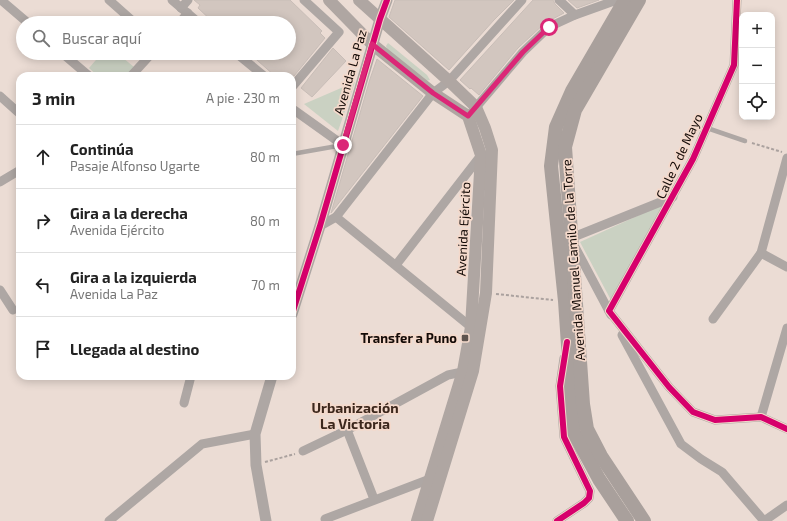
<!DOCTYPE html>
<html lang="es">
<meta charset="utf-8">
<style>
body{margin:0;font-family:"Exo 2",sans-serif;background:#f2f2f2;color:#222}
.controls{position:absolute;right:12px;top:12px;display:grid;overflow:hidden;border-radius:8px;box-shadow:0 2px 10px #0003}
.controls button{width:36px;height:36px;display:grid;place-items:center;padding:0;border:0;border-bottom:1px solid #e0e0e0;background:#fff;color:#222;font:20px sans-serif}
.stop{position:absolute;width:12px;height:12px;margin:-9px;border:3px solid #db2777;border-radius:50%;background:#fff}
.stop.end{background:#db2777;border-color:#fff;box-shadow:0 1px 4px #0008}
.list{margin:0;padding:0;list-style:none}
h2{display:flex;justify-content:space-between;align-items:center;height:52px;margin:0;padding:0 16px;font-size:17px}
h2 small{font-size:13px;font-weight:400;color:#767676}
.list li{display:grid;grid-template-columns:26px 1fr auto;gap:12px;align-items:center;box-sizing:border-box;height:64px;padding:0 16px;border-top:1px solid #e0e0e0}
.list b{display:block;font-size:15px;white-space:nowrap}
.list p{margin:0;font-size:13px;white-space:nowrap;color:#767676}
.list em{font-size:13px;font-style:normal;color:#767676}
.icon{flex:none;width:22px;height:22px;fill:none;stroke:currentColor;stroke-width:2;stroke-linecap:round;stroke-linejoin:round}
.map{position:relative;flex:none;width:787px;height:521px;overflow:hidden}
.search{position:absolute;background:#fff;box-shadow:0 2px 10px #0003;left:16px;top:16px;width:280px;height:44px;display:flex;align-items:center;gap:10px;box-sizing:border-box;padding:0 14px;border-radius:22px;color:#767676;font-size:15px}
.panel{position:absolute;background:#fff;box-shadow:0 2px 10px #0003;left:16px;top:72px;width:280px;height:308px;border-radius:12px}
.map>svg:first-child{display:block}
.green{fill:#cad1c2}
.building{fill:#d2c6bf;stroke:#c8bdb7}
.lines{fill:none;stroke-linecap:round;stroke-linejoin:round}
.path{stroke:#aaa19e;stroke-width:2;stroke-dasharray:3 2;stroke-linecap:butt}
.service{stroke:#aea7a4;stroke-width:4.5}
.minor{stroke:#aea7a4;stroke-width:9}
.tertiary{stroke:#aea7a4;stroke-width:11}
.secondary{stroke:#afa6a2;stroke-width:12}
.primary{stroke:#a9a09c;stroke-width:14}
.cycleway-casing{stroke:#f4d9cb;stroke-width:8}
.cycleway{stroke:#d6006c;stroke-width:6}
.route{stroke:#db2777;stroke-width:5}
.poi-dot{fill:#5f544f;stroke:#f4d9cb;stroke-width:1.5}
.labels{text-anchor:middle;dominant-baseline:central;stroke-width:3.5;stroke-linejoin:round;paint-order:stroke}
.street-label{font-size:13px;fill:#140b07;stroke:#f4d9cb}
.poi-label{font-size:13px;font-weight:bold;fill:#140b07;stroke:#f4d9cb;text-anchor:end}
.neighbourhood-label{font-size:14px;font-weight:bold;fill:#3c271c;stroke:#f4d9cb}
</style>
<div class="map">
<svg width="787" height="521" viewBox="0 0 787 521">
<rect width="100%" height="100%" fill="#ebdcd4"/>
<g class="green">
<path d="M 388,43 L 427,75 L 430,80 L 426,81 L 387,49 L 386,46 Z"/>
<path d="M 102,53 L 117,53 L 134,67 L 126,76 L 98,76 L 89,68 Z"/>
<path d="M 355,82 L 338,131 L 304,104 Z"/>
<path d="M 668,202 L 612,302 L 580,242 Z"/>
</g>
<g class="building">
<path d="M 194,0 L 290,0 L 322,31 L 320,33 L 325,38 L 294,76 L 275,76 L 249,53 L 289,53 L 289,23 L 214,23 L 198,8 L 200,5 Z"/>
<path d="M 395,0 L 514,0 L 494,20 L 449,70 L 389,17 Z"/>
<path d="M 533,0 L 553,0 L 555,4 L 564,13 L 545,23 L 518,48 L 479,95 L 471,88 L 470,89 L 460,80 Z"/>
<path d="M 568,0 L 599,0 L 577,8 Z"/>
<path d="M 333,48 L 346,61 L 312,97 L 301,88 Z"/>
<path d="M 377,59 L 423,96 L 331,213 L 370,79 Z"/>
</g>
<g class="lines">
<g class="path">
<path d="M 752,143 L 782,152"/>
<path d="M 496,294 L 553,300"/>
<path d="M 265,462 L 295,454"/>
</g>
<g class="service">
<path d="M 707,128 L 745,141"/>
<path d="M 292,154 L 343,145"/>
</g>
<g class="minor">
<path d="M 1,0 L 28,23"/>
<path d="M 109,0 L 135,23"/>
<path d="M 172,0 L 199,23"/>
<path d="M 559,0 L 575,15"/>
<path d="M 737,0 L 734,65 L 693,159 L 609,311 L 669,387 L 693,412 L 715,420 L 761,417 L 787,429"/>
<path d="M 181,8 L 188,0"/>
<path d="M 179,23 L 188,13"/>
<path d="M 62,53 L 89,76"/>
<path d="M 236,53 L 264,76"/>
<path d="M 131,76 L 152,53"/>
<path d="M 292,87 L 339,32 L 304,0"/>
<path d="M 0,96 L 20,114"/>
<path d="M 292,110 L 294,110 L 343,145"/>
<path d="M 472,112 L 523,52 L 549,27 L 575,15 L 614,1 L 622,5"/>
<path d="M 0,182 L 20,170"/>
<path d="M 336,217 L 471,327"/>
<path d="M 320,226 L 336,217 L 433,93 L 449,81 L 522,0"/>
<path d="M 566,240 L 673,197"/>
<path d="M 574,245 L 611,315"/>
<path d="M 761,253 L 787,267"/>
<path d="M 396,265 L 482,154"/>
<path d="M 0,290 L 13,310"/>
<path d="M 713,319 L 761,253 L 787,158"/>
<path d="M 622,335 L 681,444 L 701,459 L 722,472 L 764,521"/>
<path d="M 184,403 L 191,376"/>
<path d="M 761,417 L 787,328"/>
<path d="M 347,430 L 374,499"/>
<path d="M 303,451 L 347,430 L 448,375 L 467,371"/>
<path d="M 325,519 L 430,479 L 434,479"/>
<path d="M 109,521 L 202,444 L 255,434"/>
<path d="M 557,521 L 584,503 L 589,498 L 590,491 L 564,437 L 560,386 L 564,358"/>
<path d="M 764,521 L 787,505"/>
</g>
<g class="tertiary">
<path d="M 292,314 L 320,226 L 380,19 L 387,0"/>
<path d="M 266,521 L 256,465 L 255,434 L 272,376"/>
</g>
<g class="secondary">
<path d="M 329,0 L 372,44 L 433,93 L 468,116 L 481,155 L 471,327 L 463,371 L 417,521"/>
<path d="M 359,0 L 449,81 L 476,107 L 485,128 L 492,150 L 486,293 L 473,371 L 427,521"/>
</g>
<g class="primary">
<path d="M 625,0 L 572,91 L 556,127 L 551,166 L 565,301 L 574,433 L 599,479 L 627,521"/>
<path d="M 639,0 L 575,110 L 565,147 L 583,404 L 587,429 L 601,456 L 644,521"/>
</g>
<defs>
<g id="cycleway">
<path d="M 737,0 L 734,65 L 693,159 L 609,311 L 669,387 L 693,412 L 715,420 L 761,417 L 787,429"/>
<path d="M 292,314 L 320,226 L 380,19 L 387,0"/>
<path d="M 557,521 L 584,503 L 589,498 L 590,491 L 564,437 L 560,386 L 567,342"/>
</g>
</defs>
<use href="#cycleway" class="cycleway-casing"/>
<use href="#cycleway" class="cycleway"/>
</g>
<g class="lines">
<path class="route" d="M 343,145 L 372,44 L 433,93 L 468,116 L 523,52 L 549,27"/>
</g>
<rect class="poi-dot" x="461" y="334" width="8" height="8" rx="2"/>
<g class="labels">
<g class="street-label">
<text transform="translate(350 72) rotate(-74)">Avenida La Paz</text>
<text transform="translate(679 156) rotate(-65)">Calle 2 de Mayo</text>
<text transform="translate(463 229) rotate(-87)">Avenida Ejército</text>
<text transform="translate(573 260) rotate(-94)">Avenida Manuel Camilo de la Torre</text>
</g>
<g class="poi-label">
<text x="457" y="338">Transfer a Puno</text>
</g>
<g class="neighbourhood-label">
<text x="355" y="407">Urbanización<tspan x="355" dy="16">La Victoria</tspan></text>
</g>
</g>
</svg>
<div class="controls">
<button>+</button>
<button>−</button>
<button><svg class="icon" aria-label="locate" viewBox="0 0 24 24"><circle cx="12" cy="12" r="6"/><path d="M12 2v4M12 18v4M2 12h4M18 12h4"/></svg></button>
</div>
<div class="stop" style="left:549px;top:27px"></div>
<div class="stop end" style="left:343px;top:145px"></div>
<div class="search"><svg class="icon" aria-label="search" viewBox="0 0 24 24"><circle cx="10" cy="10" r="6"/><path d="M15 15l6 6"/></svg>Buscar aquí</div>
<section class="panel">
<h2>3 min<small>A pie · 230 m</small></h2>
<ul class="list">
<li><svg class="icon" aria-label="ahead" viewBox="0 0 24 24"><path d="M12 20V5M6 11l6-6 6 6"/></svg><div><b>Continúa</b><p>Pasaje Alfonso Ugarte</p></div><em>80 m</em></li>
<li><svg class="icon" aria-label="right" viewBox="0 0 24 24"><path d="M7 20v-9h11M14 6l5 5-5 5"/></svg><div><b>Gira a la derecha</b><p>Avenida Ejército</p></div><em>80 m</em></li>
<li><svg class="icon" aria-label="left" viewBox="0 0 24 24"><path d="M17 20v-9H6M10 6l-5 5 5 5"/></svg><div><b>Gira a la izquierda</b><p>Avenida La Paz</p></div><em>70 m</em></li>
<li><svg class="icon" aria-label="arrive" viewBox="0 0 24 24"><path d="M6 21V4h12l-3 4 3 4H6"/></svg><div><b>Llegada al destino</b></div></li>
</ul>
</section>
</div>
